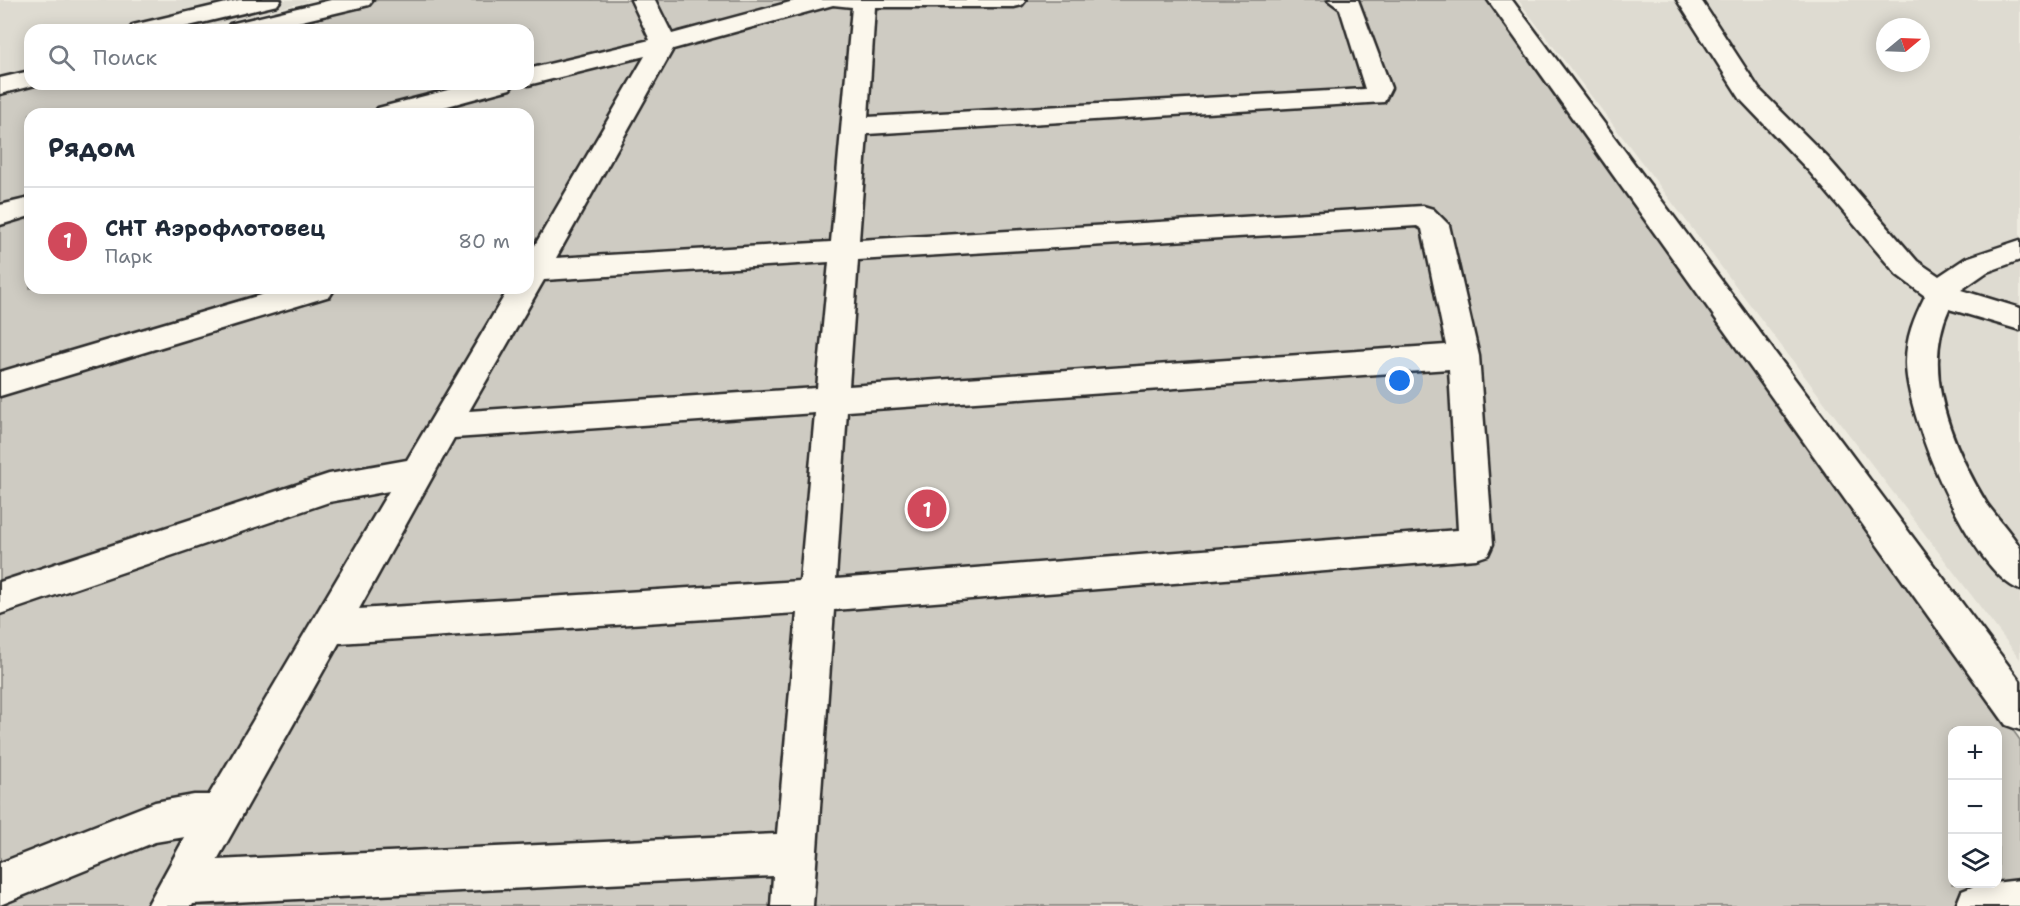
<!DOCTYPE html>
<html lang="ru">
<meta charset="utf-8">
<style>
body{margin:0;font-family:"Shantell Sans",sans-serif;background:#f2f2f3;color:#1f2937}
.controls{position:absolute;right:18px;bottom:18px;display:grid;overflow:hidden;border-radius:12px;box-shadow:0 3px 15px #0003}
.controls button{width:54px;height:54px;display:grid;place-items:center;padding:0;border:0;border-bottom:2px solid #e0e1e3;background:#fff;color:#1f2937;font:30px sans-serif}
.compass{position:absolute;left:1876px;top:18px;width:54px;height:54px;border-radius:50%;background:#fff;box-shadow:0 3px 15px #0003;rotate:71deg}
.you{position:absolute;left:1400px;top:381px;width:21px;height:21px;margin:-15px;border:4px solid #fff;border-radius:50%;background:#1a73e8;box-shadow:0 0 0 9px #1a73e833}
.badge{display:grid;place-items:center;width:39px;height:39px;border-radius:50%;background:#d1495b;color:#fff;font-size:20px;font-weight:700}
.pin{position:absolute;translate:-50% -50%;border:3px solid #fff;box-shadow:0 2px 6px #0006}
.list{margin:0;padding:0;list-style:none}
h2{display:flex;justify-content:space-between;align-items:center;height:78px;margin:0;padding:0 24px;font-size:26px}
h2 small{font-size:20px;font-weight:400;color:#747a83}
.list li{display:grid;grid-template-columns:39px 1fr auto;gap:18px;align-items:center;box-sizing:border-box;height:108px;padding:0 24px;border-top:2px solid #e0e1e3}
.list b{display:block;font-size:22px;white-space:nowrap}
.list p{margin:0;font-size:20px;white-space:nowrap;color:#747a83}
.list em{font-size:20px;font-style:normal;color:#747a83}
.icon{flex:none;width:33px;height:33px;fill:none;stroke:currentColor;stroke-width:2;stroke-linecap:round;stroke-linejoin:round}
.map{position:relative;flex:none;width:2020px;height:906px;overflow:hidden}
.search{position:absolute;background:#fff;box-shadow:0 3px 15px #0003;left:24px;top:24px;width:510px;height:66px;display:flex;align-items:center;gap:15px;box-sizing:border-box;padding:0 21px;border-radius:18px;color:#747a83;font-size:22px}
.panel{position:absolute;background:#fff;box-shadow:0 3px 15px #0003;left:24px;top:108px;width:510px;height:186px;border-radius:18px}
.map>svg:first-child{display:block}
.built{fill:#dedbd1;fill-rule:evenodd}
.green{fill:#cecbc2;stroke:#7c7b76;stroke-width:1.5;fill-rule:evenodd}
.lines{fill:none;stroke-linecap:round;stroke-linejoin:round}
.minor-casing{stroke:#2b2b2b;stroke-width:5}
.minor{fill:#fbf7ec;fill-rule:evenodd}
</style>
<div class="map">
<svg width="2020" height="906" viewBox="0 0 2020 906">
<rect width="100%" height="100%" fill="#eeebe0"/>
<filter id="ink" filterUnits="userSpaceOnUse"><feTurbulence type="fractalNoise" baseFrequency=".0167" numOctaves="2"/><feDisplacementMap in="SourceGraphic" scale="12" xChannelSelector="R" yChannelSelector="G"/><feConvolveMatrix kernelMatrix="1 2 1 2 8 2 1 2 1" color-interpolation-filters="sRGB"/></filter>
<g filter="url(#ink)">
<g class="built">
<path d="M 0,0 L 314,0 L 190,30 L 30,30 L 30,69 L 0,76 Z"/>
<path d="M 1518,0 L 2020,0 L 2020,659 ZM 1885,27 L 1921,27 L 1921,63 L 1885,63 Z"/>
</g>
<path class="green" d="M 378,0 L 1488,0 L 2020,740 L 2020,906 L 0,906 L 0,91 L 30,84 L 528,84 L 528,30 L 254,30 ZM 30,114 L 528,114 L 528,288 L 30,288 ZM 1952,730 L 1998,730 L 1998,884 L 1952,884 Z"/>
<g class="lines">
<defs>
<g id="minor">
<path d="M 239,0 L 281,0 L 277,5 L 172,30 L 129,30 L 133,25 Z"/>
<path d="M 331,0 L 373,0 L 369,5 L 264,30 L 226,29 L 230,24 Z"/>
<path d="M 631,0 L 655,0 L 672,34 L 798,0 L 1026,0 L 1022,5 L 1014,7 L 875,7 L 868,117 L 1365,89 L 1340,9 L 1328,0 L 1358,0 L 1391,88 L 1384,102 L 867,134 L 859,240 L 1423,206 L 1433,209 L 1449,225 L 1479,356 L 1493,544 L 1488,555 L 1476,559 L 834,610 L 813,906 L 771,906 L 773,876 L 193,904 L 192,906 L 147,906 L 185,837 L 155,842 L 0,905 L 0,863 L 155,802 L 194,795 L 209,795 L 389,491 L 329,502 L 0,614 L 0,582 L 329,474 L 407,460 L 509,288 L 528,288 L 528,257 L 645,56 L 528,85 L 525,84 L 528,84 L 528,69 L 650,40 ZM 833,5 L 852,7 L 831,242 L 556,258 L 673,49 ZM 1417,226 L 1422,229 L 1446,345 L 849,386 L 858,260 ZM 829,262 L 817,388 L 469,411 L 544,280 ZM 1449,369 L 1458,530 L 836,579 L 847,411 ZM 815,413 L 800,581 L 359,609 L 454,438 ZM 797,613 L 777,834 L 217,860 L 339,643 Z"/>
<path d="M 1488,0 L 1512,0 L 2020,681 L 2020,730 L 2006,725 Z"/>
<path d="M 1677,0 L 1701,0 L 1759,89 L 1828,158 L 1917,261 L 1939,276 L 1966,258 L 2020,240 L 2020,260 L 1987,272 L 1961,290 L 2020,308 L 2020,330 L 1949,309 C 1920,373 1953,448 1987,504 C 1994,514 2017,540 2020,548 C 2020,559 2020,578 2020,590 C 1970,571 1905,415 1906,362 C 1906,337 1914,318 1925,296 L 1897,275 L 1808,170 L 1741,100 Z"/>
<path d="M 30,71 L 30,84 L 39,84 L 0,94 L 0,78 Z"/>
<path d="M 471,84 L 514,84 L 510,89 L 418,114 L 374,114 L 378,108 Z"/>
<path d="M 30,198 L 30,216 L 0,225 L 0,205 Z"/>
<path d="M 284,288 L 335,288 L 330,296 L 0,396 L 0,372 Z"/>
<path d="M 2020,880 L 2020,906 L 1956,906 L 1962,891 L 1977,885 Z"/>
</g>
</defs>
<use href="#minor" class="minor-casing"/>
<use href="#minor" class="minor"/>
</g>
</g>
</svg>
<div class="controls">
<button>+</button>
<button>−</button>
<button><svg class="icon" aria-label="layers" viewBox="0 0 24 24"><path d="M12 4l9 5-9 5-9-5zM3 14l9 5 9-5"/></svg></button>
</div>
<svg class="compass" viewBox="-18 -18 36 36"><path d="M0-13l5 13h-10z" fill="#e53935"/><path d="M0 13l5-13h-10z" fill="#747a83"/></svg>
<div class="you"></div>
<div class="pin badge" style="left:927px;top:509px">1</div>
<div class="search"><svg class="icon" aria-label="search" viewBox="0 0 24 24"><circle cx="10" cy="10" r="6"/><path d="M15 15l6 6"/></svg>Поиск</div>
<section class="panel">
<h2>Рядом<small></small></h2>
<ul class="list">
<li><span class="badge">1</span><div><b>СНТ Аэрофлотовец</b><p>Парк</p></div><em>80 m</em></li>
</ul>
</section>
</div>
